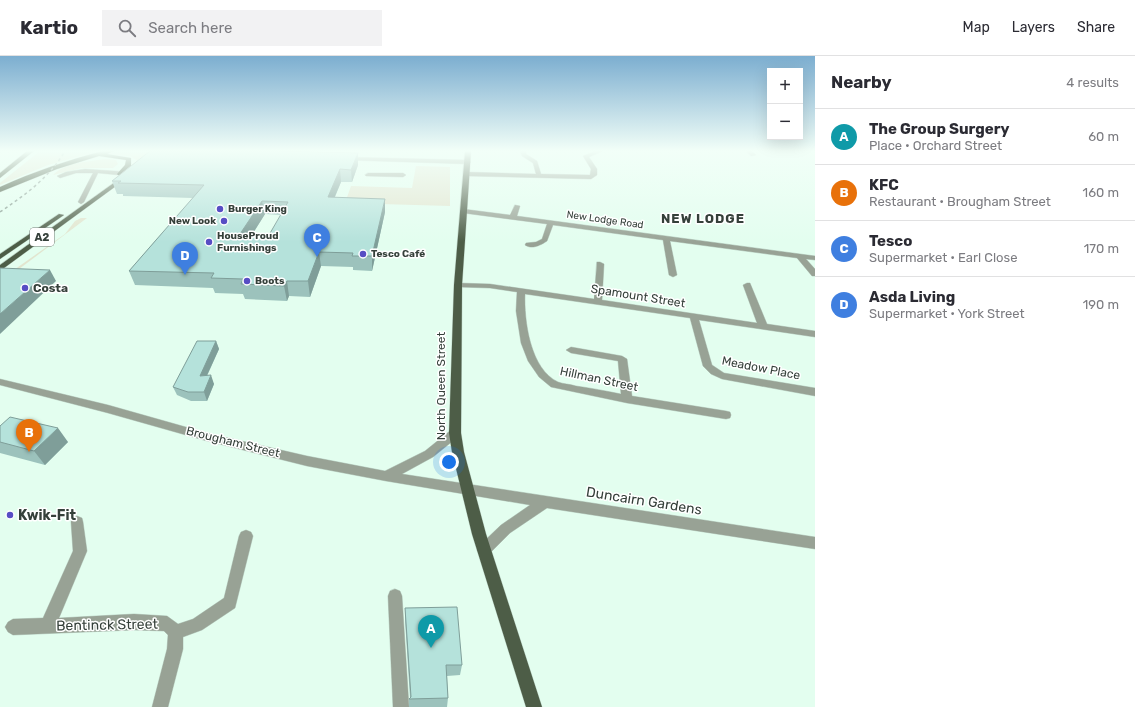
<!DOCTYPE html>
<meta charset="utf-8">
<style>
body{margin:0;font-family:Rubik,sans-serif;background:#f2f2f3;color:#2b2b33}
.controls{position:absolute;right:12px;top:12px;display:grid;overflow:hidden;border-radius:0px;box-shadow:0 4px 16px #0002}
.controls button{width:36px;height:36px;display:grid;place-items:center;padding:0;border:0;border-bottom:1px solid #e1e1e2;background:#fff;color:#2b2b33;font:20px sans-serif}
.you{position:absolute;left:449px;top:406px;width:14px;height:14px;margin:-10px;border:3px solid #fff;border-radius:50%;background:#1a73e8;box-shadow:0 0 0 6px #1a73e833}
.badge{display:grid;place-items:center;width:26px;height:26px;border-radius:50%;background:#db2777;color:#fff;font-size:13px;font-weight:700}
.pin{position:absolute;translate:-50% -33px;filter:drop-shadow(0 1px 2px #0008)}
.pin::after{content:'';position:absolute;top:21px;width:14px;height:12px;background:inherit;clip-path:polygon(0 0,100% 0,50% 100%)}
.list{margin:0;padding:0;list-style:none}
h2{display:flex;justify-content:space-between;align-items:center;height:52px;margin:0;padding:0 16px;font-size:17px}
h2 small{font-size:13px;font-weight:400;color:#7c7c81}
.list li{display:grid;grid-template-columns:26px 1fr auto;gap:12px;align-items:center;box-sizing:border-box;height:56px;padding:0 16px;border-top:1px solid #e1e1e2}
.list b{display:block;font-size:15px;white-space:nowrap}
.list p{margin:0;font-size:13px;white-space:nowrap;color:#7c7c81}
.list em{font-size:13px;font-style:normal;color:#7c7c81}
.icon{flex:none;width:22px;height:22px;fill:none;stroke:currentColor;stroke-width:2;stroke-linecap:round;stroke-linejoin:round}
.map{position:relative;flex:none;width:815px;height:651px;overflow:hidden}
header{display:flex;align-items:center;gap:24px;box-sizing:border-box;height:56px;padding:0 20px;background:#fff;border-bottom:1px solid #e1e1e2}
header strong{font-size:19px}
nav{display:flex;gap:22px;margin-inline-start:auto;font-size:14px}
.search{width:280px;height:36px;background:#f2f2f3;display:flex;align-items:center;gap:10px;box-sizing:border-box;padding:0 14px;border-radius:0px;color:#7c7c81;font-size:15px}
main{display:flex}
aside{flex:1;background:#fff}
.map>svg:first-child{display:block}
.green{fill:#e2e5cf}
.lines{fill:none;stroke-linecap:round;stroke-linejoin:round}
.minor-casing{stroke:#c0d8cb;stroke-width:1}
.major-casing{stroke:#c0d8cb;stroke-width:1}
.highway-casing{stroke:#c0d8cb;stroke-width:1}
.minor{fill:#98a295;fill-rule:evenodd}
.major{fill:#4d5d47;fill-rule:evenodd}
.highway{fill:#33452c;fill-rule:evenodd}
.rail{stroke:#889b91;stroke-width:1.5;stroke-dasharray:3 3;stroke-linecap:butt}
.wall{fill:#9cc2bc;fill-rule:evenodd}
.shaded-wall{fill:#7f9e99}
.building{fill:#b5e2db;stroke:#7f9e99;fill-rule:evenodd}
.poi-dot{fill:#574dc4;stroke:#fff;stroke-width:1.5}
.labels{text-anchor:middle;dominant-baseline:central;stroke-width:3;stroke-linejoin:round;paint-order:stroke}
.far-poi-label{font-size:10px;font-weight:bold;fill:#35403a;stroke:#fff;text-anchor:start}
.far-street-label{font-size:10px;fill:#35403a;stroke:#fff}
.shield{fill:#fff;stroke:#727975;stroke-width:1}
.shield-label{font-size:11px;font-weight:bold;fill:#35403a}
.poi-label{font-size:12px;font-weight:bold;fill:#35403a;stroke:#fff;text-anchor:start}
.street-label{font-size:12px;fill:#35403a;stroke:#fff}
.far-district-label{font-size:13px;font-weight:bold;letter-spacing:1px;fill:#35403a;stroke:#fff}
.near-street-label{font-size:14px;fill:#35403a;stroke:#fff}
.near-poi-label{font-size:14px;font-weight:bold;fill:#35403a;stroke:#fff;text-anchor:start}
</style>
<header>
<strong>Kartio</strong>
<div class="search"><svg class="icon" aria-label="search" viewBox="0 0 24 24"><circle cx="10" cy="10" r="6"/><path d="M15 15l6 6"/></svg>Search here</div>
<nav><a>Map</a><a>Layers</a><a>Share</a></nav>
</header>
<main>
<div class="map">
<svg width="815" height="651" viewBox="0 0 815 651">
<rect width="100%" height="100%" fill="#e3feef"/>
<g class="green">
<path d="M 40,95 L 99,95 L 48,109 L 0,129 L 0,127 Z"/>
<path d="M 122,95 L 155,95 L 138,105 L 130,100 L 107,98 Z"/>
<path d="M 105,103 L 116,104 L 118,108 L 113,112 L 82,112 L 53,119 C 66,106 87,106 105,103 Z"/>
<path d="M 416,110 L 450,111 L 450,150 L 345,147 L 351,130 L 412,132 Z"/>
<path d="M 81,162 L 87,162 L 15,216 L 11,216 L 65,178 L 75,165 Z"/>
</g>
<g class="lines">
<defs>
<g id="minor">
<path d="M 520,95 L 526,95 L 526,98 L 537,105 L 541,118 L 590,119 L 591,113 L 583,100 L 595,95 L 603,95 L 589,101 L 597,113 L 597,119 L 591,123 L 467,120 L 464,118 L 467,116 L 536,118 L 533,107 L 522,100 Z"/>
<path d="M 746,95 L 752,95 L 756,99 L 751,100 Z"/>
<path d="M 346,101 L 468,104 L 471,106 L 468,108 L 344,104 L 344,102 Z"/>
<path d="M 85,113 L 129,116 L 132,118 L 129,120 L 98,117 L 84,146 L 81,148 L 78,146 L 93,117 L 76,117 L 60,122 L 57,120 L 66,116 Z"/>
<path d="M 368,117 L 403,117 L 406,119 L 403,121 L 366,120 L 365,119 Z"/>
<path d="M 515,149 L 520,150 L 517,160 L 815,200 L 815,204 L 806,203 L 815,213 L 815,220 L 812,220 L 797,202 L 670,185 L 677,219 L 673,221 L 669,219 L 663,184 L 553,169 L 547,185 C 541,189 532,194 525,189 L 526,187 L 536,186 L 542,183 L 547,168 L 463,157 L 460,155 L 463,153 L 510,159 Z"/>
<path d="M 597,206 L 600,206 L 604,208 L 602,244 L 757,267 L 743,229 L 747,227 L 750,227 L 767,268 L 815,275 L 815,281 L 699,264 L 712,309 L 724,317 L 815,332 L 815,340 L 722,323 L 711,318 L 703,310 L 690,262 L 525,238 C 524,264 530,313 558,326 C 563,328 570,328 576,330 C 591,332 606,335 621,338 L 618,305 L 571,297 L 566,294 L 571,291 L 622,300 L 627,303 L 632,340 L 726,355 L 730,356 L 731,359 L 730,362 L 726,363 L 627,347 L 551,331 L 539,321 L 528,305 L 521,287 L 516,255 L 517,236 L 490,232 L 458,231 L 454,229 L 458,227 L 490,228 L 594,243 Z"/>
<path d="M 0,323 L 108,349 L 207,377 L 307,400 L 385,415 L 425,395 L 451,374 L 455,373 L 459,374 L 461,377 L 459,380 L 433,401 L 402,418 L 815,481 L 815,493 L 547,452 L 510,477 L 489,498 L 484,500 L 479,498 L 477,494 L 479,490 L 501,469 L 530,449 L 386,425 L 307,410 L 207,385 L 108,357 L 0,329 Z"/>
<path d="M 77,460 L 82,462 L 83,466 L 87,495 L 59,562 L 134,558 L 167,560 L 178,568 L 193,563 L 224,542 L 239,480 L 241,476 L 246,474 L 251,476 L 253,480 L 235,552 L 202,574 L 183,581 L 183,593 L 168,651 L 152,651 L 167,593 L 168,579 L 164,575 L 134,574 L 13,579 L 8,576 L 5,571 L 8,566 L 13,563 L 43,562 L 73,495 L 71,466 L 72,462 Z"/>
<path d="M 395,533 L 400,535 L 402,540 L 409,651 L 393,651 L 388,540 L 390,535 Z"/>
</g>
<g id="major">
<path d="M 465,95 L 471,95 L 462,229 L 461,377 L 464,396 L 486,478 L 542,651 L 526,651 L 472,478 L 452,396 L 449,377 L 454,229 Z"/>
<path d="M 122,121 L 127,122 L 0,215 L 0,209 Z"/>
<path d="M 59,158 L 64,159 L 0,203 L 0,198 Z"/>
</g>
<g id="highway">
<path d="M 27,95 L 34,95 L 0,122 L 0,117 Z"/>
<path d="M 103,95 L 114,95 L 107,98 L 131,102 L 131,110 L 122,119 L 118,119 L 117,118 L 125,109 L 126,104 L 99,100 L 57,113 L 0,136 L 0,131 C 33,116 68,104 103,95 Z"/>
</g>
</defs>
<use href="#minor" class="minor-casing"/>
<use href="#major" class="major-casing"/>
<use href="#highway" class="highway-casing"/>
<use href="#minor" class="minor"/>
<use href="#major" class="major"/>
<use href="#highway" class="highway"/>
<path class="rail" d="M 0,156 C 25,139 49,122 65,95"/>
</g>
<g class="wall">
<path d="M 358,109 L 352,126 L 341,126 L 335,141 L 385,156 L 372,215 L 353,214 L 353,211 L 321,210 L 310,241 L 289,240 L 287,245 L 245,243 L 243,238 L 215,237 L 213,232 L 135,229 L 129,215 L 193,142 L 123,140 L 123,138 L 117,138 L 112,125 ZM 265,158 L 281,159 L 269,179 L 252,179 Z"/>
<path d="M 216,285 L 219,293 L 207,320 L 214,328 L 207,345 L 191,345 L 177,339 L 173,331 Z"/>
<path d="M 0,370 L 68,386 L 45,409 L 0,397 Z"/>
<path d="M 405,552 L 462,609 L 460,619 L 447,620 L 448,642 L 447,651 L 409,651 L 409,643 L 410,642 L 405,564 Z"/>
</g>
<g class="shaded-wall">
<path d="M 358,97 L 358,109 L 352,126 L 351,114 Z"/>
<path d="M 340,113 L 341,126 L 329,154 L 328,141 Z"/>
<path d="M 385,143 L 385,156 L 372,215 L 372,200 Z"/>
<path d="M 262,145 L 265,158 L 243,193 L 240,178 Z"/>
<path d="M 319,196 L 321,210 L 310,241 L 308,225 Z"/>
<path d="M 50,214 L 56,225 L 0,278 L 0,258 Z"/>
<path d="M 287,225 L 289,240 L 287,245 L 284,230 Z"/>
<path d="M 216,285 L 219,293 L 203,328 L 200,320 Z"/>
<path d="M 211,319 L 214,328 L 207,345 L 204,336 Z"/>
<path d="M 58,372 L 68,386 L 45,409 L 34,395 Z"/>
</g>
<g class="building">
<path d="M 150,95 L 277,95 L 358,97 L 351,114 L 340,113 L 328,141 L 385,143 L 372,200 L 352,200 L 353,197 L 319,196 L 308,225 L 287,225 L 284,230 L 241,228 L 243,223 L 211,222 L 214,217 L 129,215 L 204,129 L 118,127 L 121,125 L 112,125 ZM 262,145 L 288,146 L 269,179 L 240,178 Z"/>
<path d="M 0,212 L 50,214 L 0,258 Z"/>
<path d="M 197,285 L 216,285 L 200,320 L 211,319 L 204,336 L 188,336 L 173,331 Z"/>
<path d="M 10,361 L 58,372 L 34,395 L 0,386 L 0,370 Z"/>
<path d="M 457,551 L 462,609 L 446,609 L 448,642 L 409,643 L 411,641 L 405,552 Z"/>
</g>
<linearGradient id="sky" x2="0" y2="1"><stop stop-color="#7caed0"/><stop offset="0.51" stop-color="#f2fff8"/><stop offset="1" stop-color="#f2fff8" stop-opacity="0"/></linearGradient>
<rect width="815" height="186" fill="url(#sky)"/>
<g class="poi-dot">
<circle cx="220" cy="153" r="4"/>
<circle cx="224" cy="165" r="4"/>
<circle cx="209" cy="186" r="4"/>
<circle cx="363" cy="198" r="4"/>
<circle cx="247" cy="225" r="4"/>
<circle cx="25" cy="232" r="4"/>
<circle cx="10" cy="459" r="4"/>
</g>
<g class="labels">
<g class="far-poi-label">
<text x="228" y="153">Burger King</text>
<text x="216" y="165" text-anchor="end">New Look</text>
<text x="217" y="180">HouseProud<tspan x="217" dy="12">Furnishings</tspan></text>
<text x="371" y="198">Tesco Café</text>
<text x="255" y="225">Boots</text>
</g>
<g class="far-street-label">
<text transform="translate(605 164) rotate(8)">New Lodge Road</text>
</g>
<rect class="shield" x="30" y="172" width="24" height="18" rx="3"/>
<g class="shield-label">
<text x="42" y="181">A2</text>
</g>
<g class="poi-label">
<text x="33" y="232">Costa</text>
</g>
<g class="street-label">
<text transform="translate(638 240) rotate(9)">Spamount Street</text>
<text transform="translate(761 312) rotate(11)">Meadow Place</text>
<text transform="translate(599 323) rotate(12)">Hillman Street</text>
<text transform="translate(441 330) rotate(-90)">North Queen Street</text>
<text transform="translate(233 386) rotate(14)">Brougham Street</text>
</g>
<g class="far-district-label">
<text x="703" y="162">NEW LODGE</text>
</g>
<g class="near-street-label">
<text transform="translate(644 445) rotate(9)">Duncairn Gardens</text>
<text transform="translate(107 569) rotate(-1)">Bentinck Street</text>
</g>
<g class="near-poi-label">
<text x="18" y="459">Kwik-Fit</text>
</g>
</g>
</svg>
<div class="controls">
<button>+</button>
<button>−</button>
</div>
<div class="you"></div>
<div class="pin badge" style="left:431px;top:592px;background:#0f9aa8">A</div>
<div class="pin badge" style="left:29px;top:396px;background:#e8710a">B</div>
<div class="pin badge" style="left:317px;top:201px;background:#3f7fe0">C</div>
<div class="pin badge" style="left:185px;top:219px;background:#3f7fe0">D</div>
</div>
<aside>
<h2>Nearby<small>4 results</small></h2>
<ul class="list">
<li><span class="badge" style="background:#0f9aa8">A</span><div><b>The Group Surgery</b><p>Place · Orchard Street</p></div><em>60 m</em></li>
<li><span class="badge" style="background:#e8710a">B</span><div><b>KFC</b><p>Restaurant · Brougham Street</p></div><em>160 m</em></li>
<li><span class="badge" style="background:#3f7fe0">C</span><div><b>Tesco</b><p>Supermarket · Earl Close</p></div><em>170 m</em></li>
<li><span class="badge" style="background:#3f7fe0">D</span><div><b>Asda Living</b><p>Supermarket · York Street</p></div><em>190 m</em></li>
</ul>
</aside>
</main>
